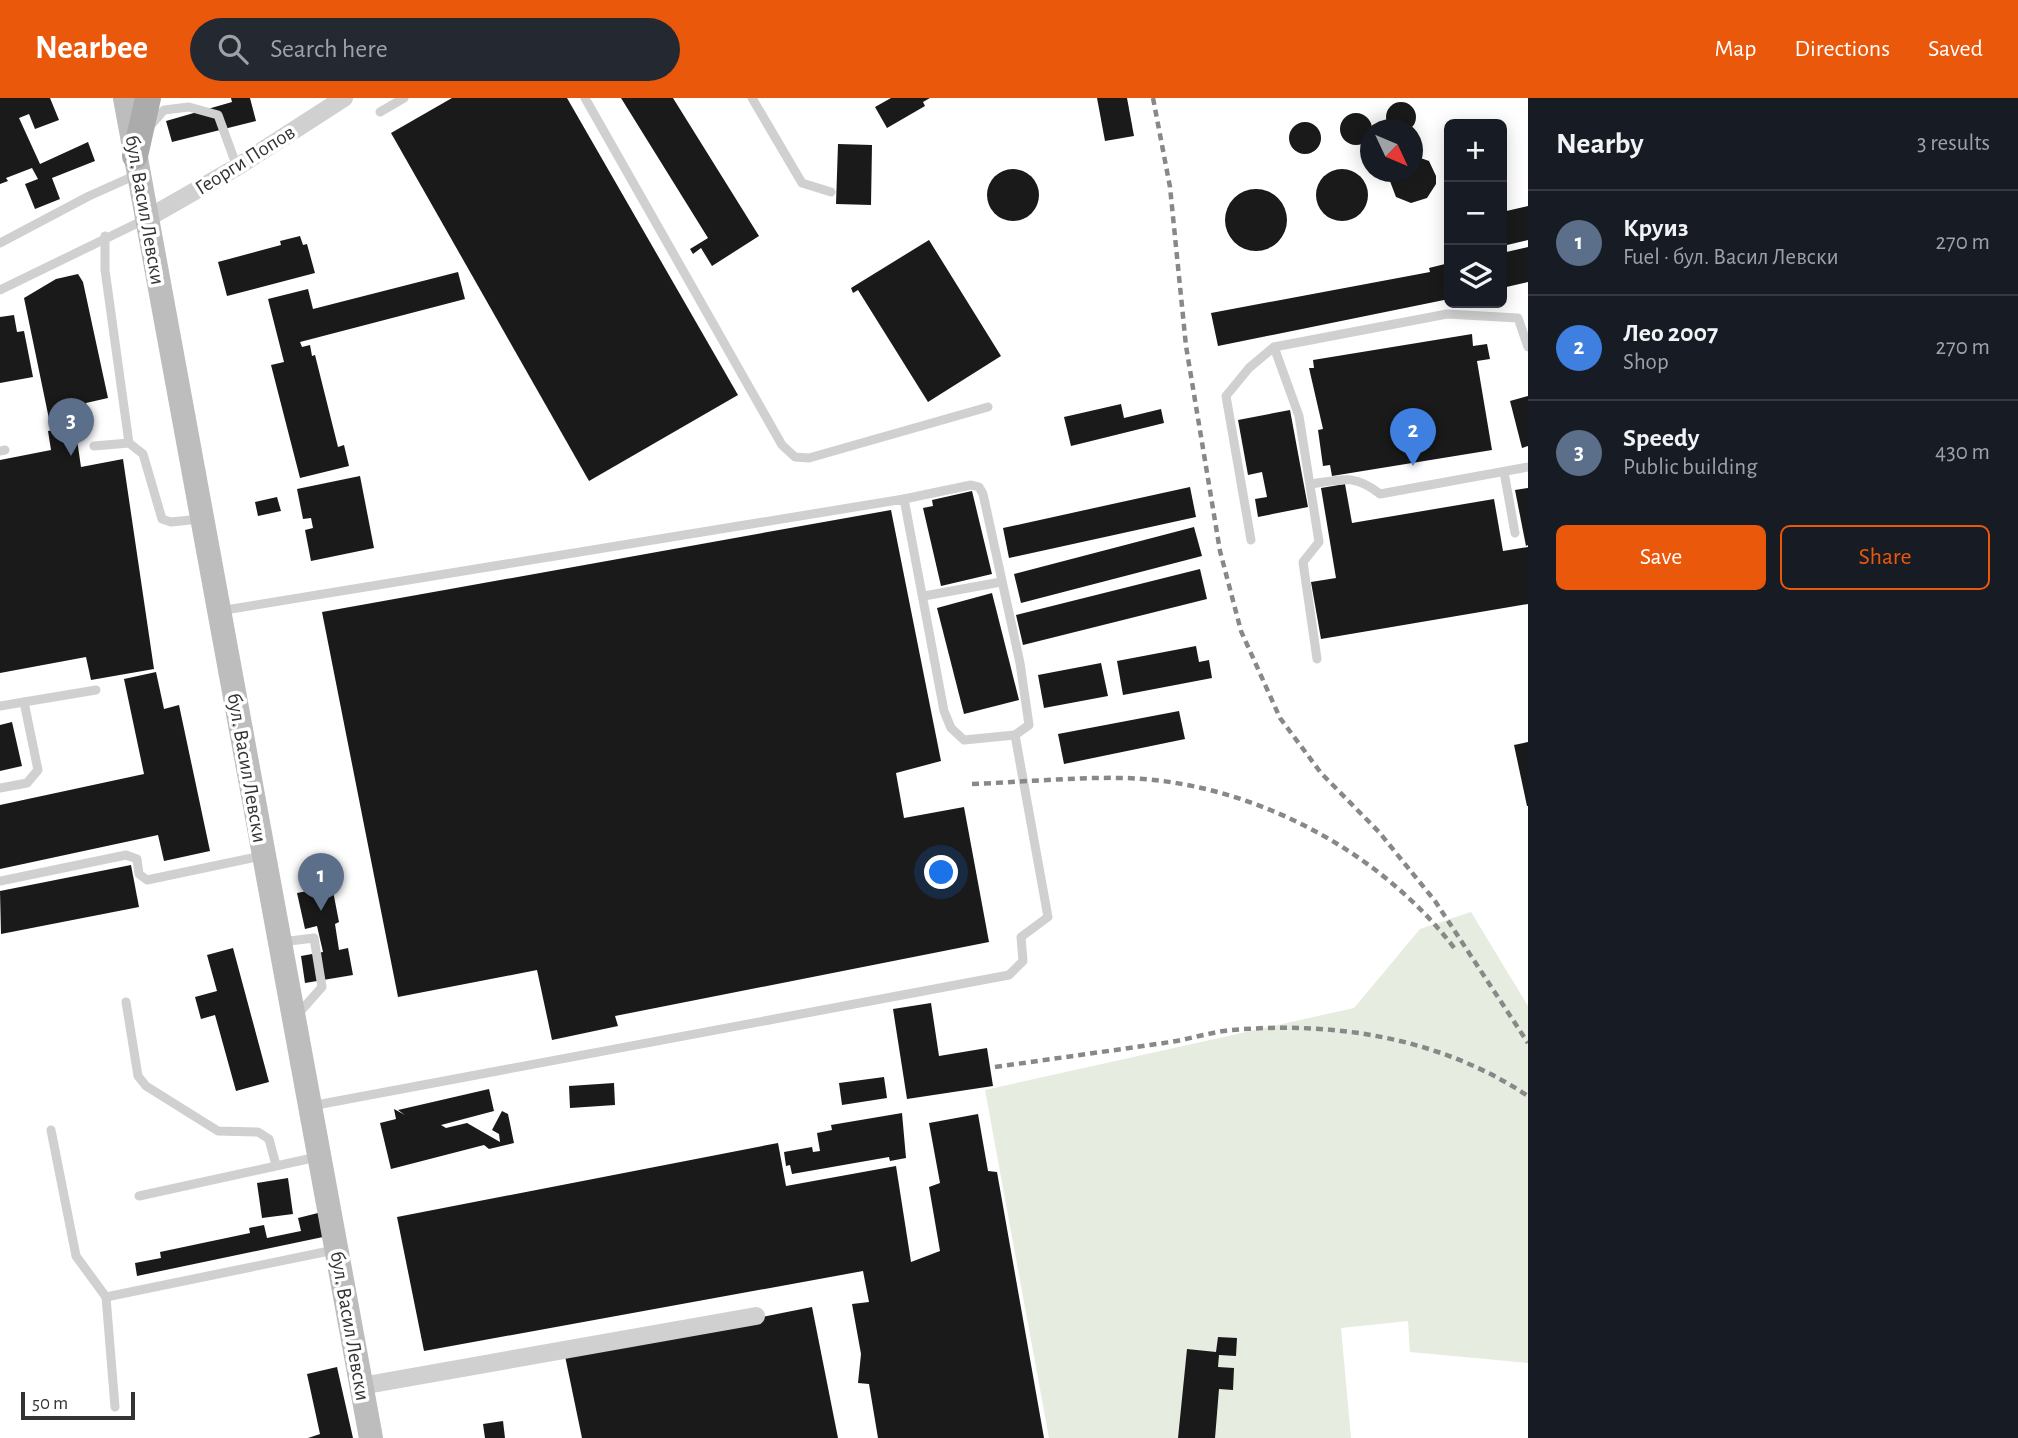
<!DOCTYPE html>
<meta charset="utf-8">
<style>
body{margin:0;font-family:"Alegreya Sans",sans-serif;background:#242831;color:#f1f3f6}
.controls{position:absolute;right:21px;top:21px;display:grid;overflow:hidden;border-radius:10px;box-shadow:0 4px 18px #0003}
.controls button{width:63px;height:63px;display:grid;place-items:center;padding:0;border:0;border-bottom:2px solid #363941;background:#171b24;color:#f1f3f6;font:35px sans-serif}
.compass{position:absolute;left:1360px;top:21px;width:63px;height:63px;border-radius:50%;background:#171b24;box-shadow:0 4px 18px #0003;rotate:134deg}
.scale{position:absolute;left:21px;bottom:18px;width:114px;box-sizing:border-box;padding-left:7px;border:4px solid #333;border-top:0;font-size:19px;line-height:24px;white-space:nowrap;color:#333;-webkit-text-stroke:5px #fff;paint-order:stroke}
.you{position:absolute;left:942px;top:775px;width:24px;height:24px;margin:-18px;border:5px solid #fff;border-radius:50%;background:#1a73e8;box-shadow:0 0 0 10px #1a73e833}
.badge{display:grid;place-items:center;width:46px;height:46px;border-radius:50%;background:#ea580c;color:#fff;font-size:23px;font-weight:700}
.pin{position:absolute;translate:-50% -58px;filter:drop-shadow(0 2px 4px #0008)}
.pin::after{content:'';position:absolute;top:37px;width:24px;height:21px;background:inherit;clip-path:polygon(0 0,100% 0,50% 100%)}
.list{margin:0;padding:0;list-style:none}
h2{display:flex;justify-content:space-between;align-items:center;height:91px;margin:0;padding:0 28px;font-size:30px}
h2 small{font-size:23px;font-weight:400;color:#9ea1a6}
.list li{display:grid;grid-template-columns:46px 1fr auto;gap:21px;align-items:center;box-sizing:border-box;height:105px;padding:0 28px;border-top:2px solid #363941}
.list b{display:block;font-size:26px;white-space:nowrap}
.list p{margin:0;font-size:23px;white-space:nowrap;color:#9ea1a6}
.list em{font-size:23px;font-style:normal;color:#9ea1a6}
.actions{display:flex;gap:14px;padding:21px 28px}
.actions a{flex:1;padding:16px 0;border:2px solid #ea580c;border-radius:10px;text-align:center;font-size:24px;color:#ea580c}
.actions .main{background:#ea580c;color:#fff}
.icon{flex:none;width:38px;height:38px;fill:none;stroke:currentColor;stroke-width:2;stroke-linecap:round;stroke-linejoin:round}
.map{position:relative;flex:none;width:1528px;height:1340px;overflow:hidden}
header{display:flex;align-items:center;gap:42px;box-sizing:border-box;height:98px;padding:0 35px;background:#ea580c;color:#fff}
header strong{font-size:33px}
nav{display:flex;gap:38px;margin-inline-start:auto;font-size:24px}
.search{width:490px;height:63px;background:#242831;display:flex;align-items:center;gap:18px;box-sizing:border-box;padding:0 24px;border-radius:38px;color:#9ea1a6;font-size:26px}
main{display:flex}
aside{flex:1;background:#171b24}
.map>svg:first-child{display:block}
.green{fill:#e6ecdf}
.building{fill:#1a1a1a}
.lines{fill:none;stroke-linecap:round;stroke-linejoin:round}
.lane{stroke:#d0d0d0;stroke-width:9}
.street{stroke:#d0d0d0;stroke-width:18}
.secondary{stroke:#bdbdbd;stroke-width:24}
.primary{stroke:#ababab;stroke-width:26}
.rail{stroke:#888;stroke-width:4.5;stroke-dasharray:7 5;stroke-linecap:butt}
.labels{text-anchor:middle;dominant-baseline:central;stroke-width:7;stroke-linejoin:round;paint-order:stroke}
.street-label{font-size:21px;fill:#333;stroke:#fff}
</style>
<header>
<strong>Nearbee</strong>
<div class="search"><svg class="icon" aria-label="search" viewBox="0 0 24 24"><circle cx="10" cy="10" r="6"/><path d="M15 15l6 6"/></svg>Search here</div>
<nav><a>Map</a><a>Directions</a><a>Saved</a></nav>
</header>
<main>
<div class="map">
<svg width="1528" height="1340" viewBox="0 0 1528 1340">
<rect width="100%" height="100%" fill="#fff"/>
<path class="green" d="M 1471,814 L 1528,908 L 1528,1265 L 1410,1254 L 1408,1223 L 1341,1230 L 1351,1340 L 1049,1340 L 985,992 L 1354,910 L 1420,831 Z"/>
<g class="building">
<path d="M 0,0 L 50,0 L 59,22 L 35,31 L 29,16 L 19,20 L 40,66 L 88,44 L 95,63 L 52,80 L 60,101 L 35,111 L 25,86 L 38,81 L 32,70 L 6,80 L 8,83 L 0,86 Z"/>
<path d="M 231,0 L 250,0 L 256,23 L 172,44 L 166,23 L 232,4 Z"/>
<path d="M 452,0 L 567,0 L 738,297 L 589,383 L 391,35 Z"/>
<path d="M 621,0 L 673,0 L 759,138 L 712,168 L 701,150 L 693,156 L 690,151 L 708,140 Z"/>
<path d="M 891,0 L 930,0 L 923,4 L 925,8 L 887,30 L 875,9 Z"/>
<path d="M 1097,0 L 1127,0 L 1134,38 L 1105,43 Z"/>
<circle cx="1401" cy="19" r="15"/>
<circle cx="1356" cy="31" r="16"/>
<circle cx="1305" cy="40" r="16"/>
<path d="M 838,46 L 872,47 L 871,107 L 836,106 Z"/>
<path d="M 1412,57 L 1429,63 L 1436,78 L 1436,86 L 1427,100 L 1411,105 L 1396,99 L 1388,78 L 1389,74 L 1412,74 Z"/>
<circle cx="1342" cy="97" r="26"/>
<circle cx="1013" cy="97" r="26"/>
<circle cx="1256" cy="122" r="31"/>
<path d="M 1528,108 L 1528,142 L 1507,147 L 1502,114 Z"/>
<path d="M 300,138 L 303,147 L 307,146 L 315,175 L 227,198 L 218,164 L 281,147 L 280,143 Z"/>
<path d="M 929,142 L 1001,258 L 928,304 L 858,192 L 853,195 L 851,190 Z"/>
<path d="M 1528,149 L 1528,184 L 1502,190 L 1502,155 Z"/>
<path d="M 1449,165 L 1449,201 L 1218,248 L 1211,215 L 1430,174 L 1429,170 Z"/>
<path d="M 458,174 L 465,201 L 300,244 L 302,249 L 310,247 L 312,258 L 315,257 L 338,349 L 344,347 L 349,368 L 300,380 L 271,267 L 284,264 L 268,201 L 308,191 L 313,211 Z"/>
<path d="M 78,176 L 83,184 L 108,300 L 86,305 L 88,313 L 49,321 L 24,200 L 56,181 Z"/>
<path d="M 14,217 L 17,234 L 24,233 L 33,279 L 0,285 L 0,219 Z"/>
<path d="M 1472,236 L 1473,248 L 1487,246 L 1490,261 L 1477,263 L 1492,352 L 1332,378 L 1330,367 L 1323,368 L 1318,332 L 1323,331 L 1309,270 L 1314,270 L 1313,262 Z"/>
<path d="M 1528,298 L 1528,348 L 1522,350 L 1510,303 Z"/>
<path d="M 1121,306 L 1124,320 L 1161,311 L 1164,325 L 1071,348 L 1064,319 Z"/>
<path d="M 1290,312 L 1308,409 L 1258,419 L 1255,401 L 1267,399 L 1262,374 L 1248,377 L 1238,322 Z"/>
<path d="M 75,328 L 81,369 L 123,361 L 154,571 L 91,582 L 86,559 L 0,575 L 0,362 L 51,352 L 48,333 Z"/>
<path d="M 360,378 L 374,450 L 311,463 L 305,432 L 313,430 L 311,420 L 303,421 L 297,391 Z"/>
<path d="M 1345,386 L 1352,425 L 1494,401 L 1503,453 L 1528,449 L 1528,506 L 1321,541 L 1311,484 L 1336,480 L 1321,390 Z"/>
<path d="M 1190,389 L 1196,419 L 1009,460 L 1003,430 Z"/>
<path d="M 1528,390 L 1528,447 L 1526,448 L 1515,392 Z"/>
<path d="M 972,393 L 992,476 L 941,488 L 923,410 L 933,408 L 932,402 Z"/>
<path d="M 277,399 L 281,413 L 258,418 L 255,404 Z"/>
<path d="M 891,412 L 941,663 L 896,675 L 904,720 L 964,709 L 989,844 L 615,918 L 618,928 L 552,942 L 537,872 L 398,899 L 322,514 Z"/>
<path d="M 1194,429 L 1202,458 L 1021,505 L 1014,476 Z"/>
<path d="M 1200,471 L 1207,501 L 1023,547 L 1016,517 Z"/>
<path d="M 992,495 L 1019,602 L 964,616 L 937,510 Z"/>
<path d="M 1196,548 L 1199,564 L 1209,562 L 1212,580 L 1123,597 L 1117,563 Z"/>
<path d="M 1101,565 L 1108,598 L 1044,610 L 1038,577 Z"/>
<path d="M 156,574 L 164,611 L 179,607 L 210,753 L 164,763 L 158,737 L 0,771 L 0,707 L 144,676 L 124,581 Z"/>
<path d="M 1179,613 L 1185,641 L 1064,666 L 1058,636 Z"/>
<path d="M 12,624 L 22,668 L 0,673 L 0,627 Z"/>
<path d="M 1528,644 L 1528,708 L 1527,708 L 1514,647 Z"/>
<path d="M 131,767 L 139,809 L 1,836 L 0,793 Z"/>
<path d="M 332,788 L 339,824 L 335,826 L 339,852 L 348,850 L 353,877 L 305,885 L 301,858 L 323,854 L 317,828 L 305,831 L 297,795 Z"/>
<path d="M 233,850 L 269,984 L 236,993 L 215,917 L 201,921 L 195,899 L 217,893 L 207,857 Z"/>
<path d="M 931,905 L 939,958 L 987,950 L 993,988 L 907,1001 L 893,911 Z"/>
<path d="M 884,979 L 887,1000 L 842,1007 L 839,985 Z"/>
<path d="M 614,985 L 615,1007 L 570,1010 L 569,988 Z"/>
<path d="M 489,991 L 494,1013 L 441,1027 L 446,1030 L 467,1025 L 500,1044 L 499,1036 L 492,1032 L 502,1013 L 508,1016 L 514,1045 L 489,1051 L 484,1047 L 391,1071 L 380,1025 L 396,1021 L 394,1011 L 405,1017 L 398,1012 Z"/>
<path d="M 902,1015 L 906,1060 L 890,1063 L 889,1059 L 792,1076 L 790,1067 L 786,1068 L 784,1054 L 812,1049 L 813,1054 L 820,1053 L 817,1035 L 832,1032 L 831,1027 Z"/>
<path d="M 978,1016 L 988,1073 L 997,1074 L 1044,1340 L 878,1340 L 869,1286 L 858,1285 L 861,1256 L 852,1206 L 869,1204 L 863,1173 L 424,1253 L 397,1119 L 778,1045 L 786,1088 L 896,1068 L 911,1164 L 940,1153 L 929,1089 L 940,1085 L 929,1025 Z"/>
<path d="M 288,1080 L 293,1116 L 262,1120 L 257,1085 Z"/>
<path d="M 318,1115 L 323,1139 L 137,1178 L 135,1165 L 161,1160 L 160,1154 L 250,1135 L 249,1130 L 264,1127 L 267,1140 L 301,1133 L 298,1120 Z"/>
<path d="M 812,1209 L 838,1340 L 582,1340 L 565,1258 Z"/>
<path d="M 1218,1239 L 1237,1240 L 1236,1258 L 1219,1257 L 1218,1269 L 1234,1270 L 1233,1292 L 1219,1291 L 1215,1340 L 1178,1340 L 1187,1251 L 1216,1254 Z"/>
<path d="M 337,1269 L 353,1340 L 308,1340 L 320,1336 L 307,1276 Z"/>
<path d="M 503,1323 L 505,1340 L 485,1340 L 483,1326 Z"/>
</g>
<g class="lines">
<g class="lane">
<path d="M 585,0 L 782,347 L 795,359 L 809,360 L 988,309"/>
<path d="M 752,0 L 802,85 L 831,94"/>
<path d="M 380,14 L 404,0"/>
<path d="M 150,28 L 164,12 L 189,9 L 218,17 L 237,69"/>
<path d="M 105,138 L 105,172 L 129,345"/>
<path d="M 0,145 L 89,98 L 136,77"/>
<path d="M 0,192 L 146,121"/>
<path d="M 1274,249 L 1299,318 L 1319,444 L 1303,464 L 1317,561"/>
<path d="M 94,348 L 129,345 L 143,356 L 162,421 L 171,424 L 200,421"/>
<path d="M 0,353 L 5,352"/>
<path d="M 1504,374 L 1515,435"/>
<path d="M 1312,386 C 1342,381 1355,376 1380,396 L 1528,369"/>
<path d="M 904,401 L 971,387 L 979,389 L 983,396 L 1020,565 L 1029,627 L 1015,637"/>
<path d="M 1251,442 L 1226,298 L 1249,270 L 1274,249 L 1447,216 L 1518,220 L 1528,249"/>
<path d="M 924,498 L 1001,484"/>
<path d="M 219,513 L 904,401 L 944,613 L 951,630 L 964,642 L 1015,637 L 1048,819 L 1021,839 L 1023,863 L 1009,877 L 311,1008"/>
<path d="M 24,604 L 96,592"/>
<path d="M 0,608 L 24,604 L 38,672 L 27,685 L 0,690"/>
<path d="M 0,783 L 126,757 L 137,761 L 139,776 L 147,782 L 261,758"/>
<path d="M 281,844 L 314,840 L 322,889 L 298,916"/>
<path d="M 126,904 L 138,978 L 146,988 L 218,1033 L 258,1034 L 269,1041 L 276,1067"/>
<path d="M 51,1032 L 76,1158 L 106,1199 L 115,1309"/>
<path d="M 139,1098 L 317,1059"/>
<path d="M 106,1199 L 334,1152"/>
</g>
<g class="street">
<path d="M 146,121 L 237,69 L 344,0"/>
<path d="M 361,1288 L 756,1218"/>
</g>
<path class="secondary" d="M 125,0 L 371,1340"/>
<path class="primary" d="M 135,58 L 148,0"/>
<g class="rail">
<path d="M 1153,0 L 1170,89 L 1186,248 L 1220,453 L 1241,533 L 1280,620 L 1321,675 L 1379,734 L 1435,803 L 1528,945"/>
<path d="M 972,686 C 1023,684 1074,679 1126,680 C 1250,684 1380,752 1455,851"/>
<path d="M 995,969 C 1052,961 1108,953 1164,945 C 1187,942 1210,934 1232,932 C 1335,923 1441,940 1528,998"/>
</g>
</g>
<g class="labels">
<g class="street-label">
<text transform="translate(245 62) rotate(-32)">Георги Попов</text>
<text transform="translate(145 112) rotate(80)">бул. Васил Левски</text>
<text transform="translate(247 670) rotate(80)">бул. Васил Левски</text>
<text transform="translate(350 1228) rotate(80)">бул. Васил Левски</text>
</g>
</g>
</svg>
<div class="controls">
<button>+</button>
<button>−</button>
<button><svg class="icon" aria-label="layers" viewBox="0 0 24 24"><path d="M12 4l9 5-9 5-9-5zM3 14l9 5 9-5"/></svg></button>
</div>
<svg class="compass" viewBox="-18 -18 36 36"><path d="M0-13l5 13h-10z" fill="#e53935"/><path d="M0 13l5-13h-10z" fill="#9ea1a6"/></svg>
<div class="scale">50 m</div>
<div class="you"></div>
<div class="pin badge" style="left:321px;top:813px;background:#5c6f8a">1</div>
<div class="pin badge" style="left:1413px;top:368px;background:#3f7fe0">2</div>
<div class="pin badge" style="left:71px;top:358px;background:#5c6f8a">3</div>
</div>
<aside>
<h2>Nearby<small>3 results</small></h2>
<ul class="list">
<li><span class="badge" style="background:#5c6f8a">1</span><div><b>Круиз</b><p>Fuel · бул. Васил Левски</p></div><em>270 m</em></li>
<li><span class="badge" style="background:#3f7fe0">2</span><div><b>Лео 2007</b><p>Shop</p></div><em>270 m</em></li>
<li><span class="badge" style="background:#5c6f8a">3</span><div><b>Speedy</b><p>Public building</p></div><em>430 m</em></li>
</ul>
<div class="actions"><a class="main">Save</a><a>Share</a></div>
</aside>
</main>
